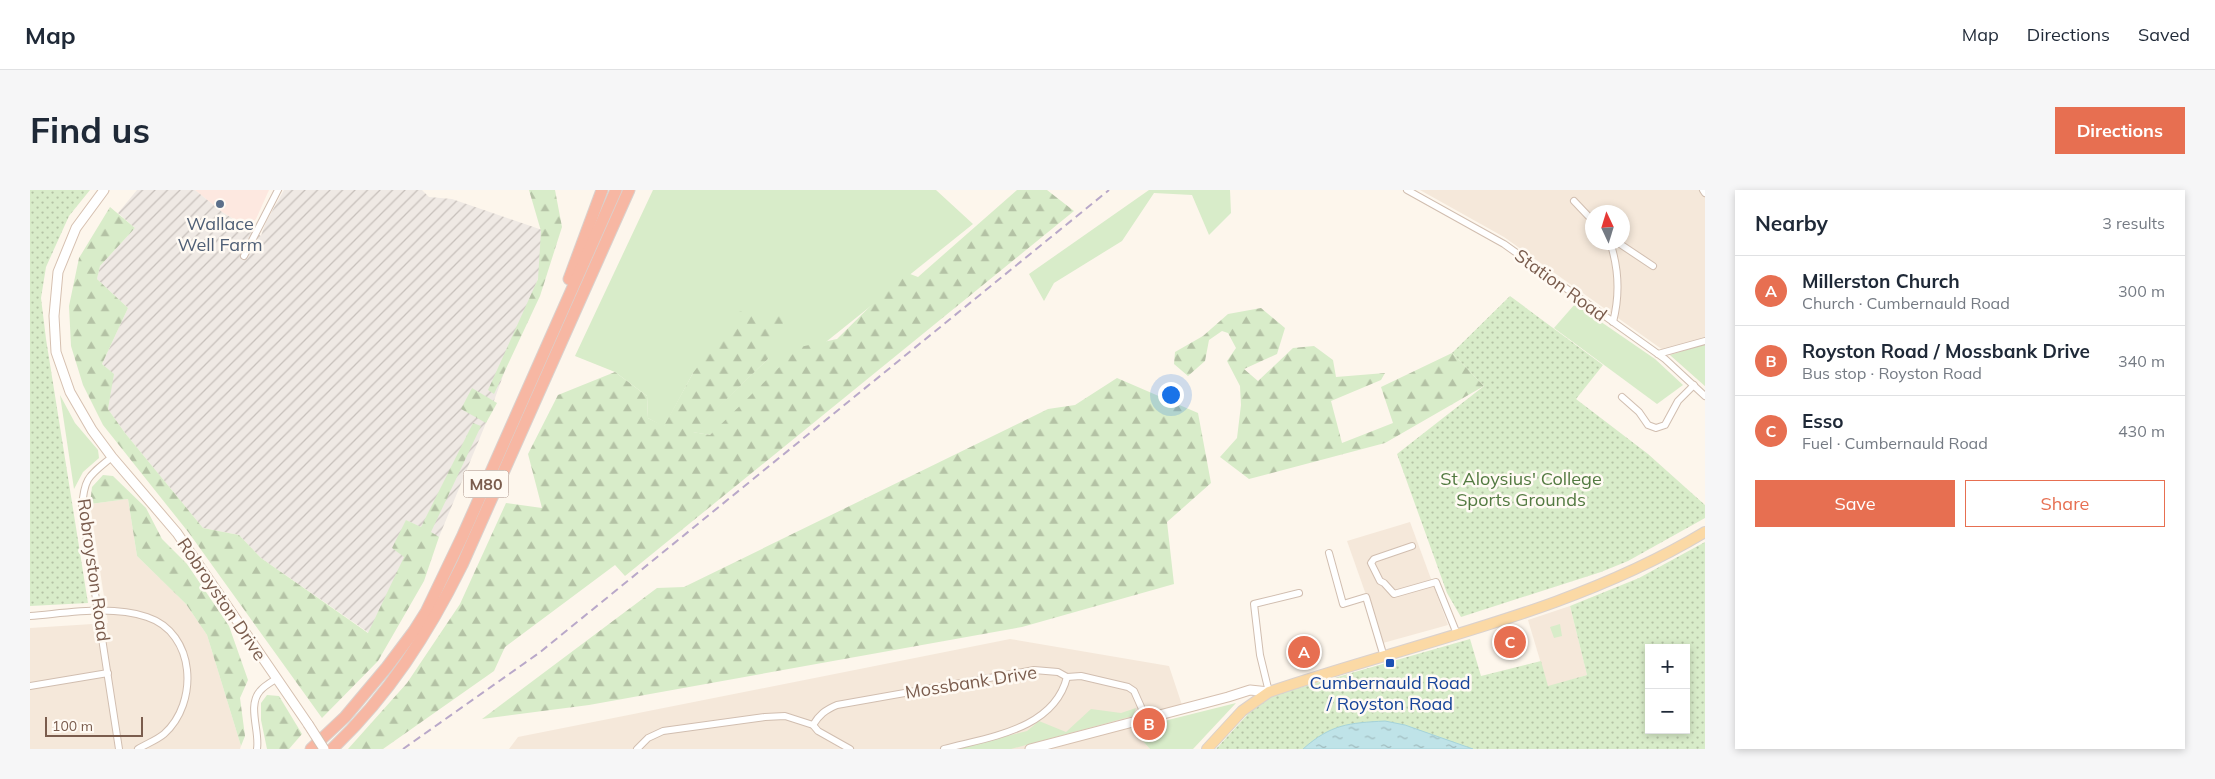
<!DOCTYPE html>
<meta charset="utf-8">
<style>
body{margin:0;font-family:Mulish,sans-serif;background:#f6f6f7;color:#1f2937}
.controls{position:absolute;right:15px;bottom:15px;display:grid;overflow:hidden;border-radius:0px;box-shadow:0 2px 8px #0003}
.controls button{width:45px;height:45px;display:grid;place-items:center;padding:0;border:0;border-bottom:1px solid #e0e1e3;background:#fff;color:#1f2937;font:25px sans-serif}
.compass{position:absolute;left:1555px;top:15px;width:45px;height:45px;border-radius:50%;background:#fff;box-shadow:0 2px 8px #0003;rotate:356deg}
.scale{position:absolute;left:15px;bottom:12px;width:98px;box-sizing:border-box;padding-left:5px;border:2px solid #7a5c4d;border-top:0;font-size:14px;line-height:18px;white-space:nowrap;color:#7a5c4d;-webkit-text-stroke:4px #fffaf3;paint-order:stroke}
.you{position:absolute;left:1140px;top:204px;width:18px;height:18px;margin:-12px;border:4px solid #fff;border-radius:50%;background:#1a73e8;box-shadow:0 0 0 8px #1a73e833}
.badge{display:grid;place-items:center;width:32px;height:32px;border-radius:50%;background:#e76f51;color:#fff;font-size:16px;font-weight:700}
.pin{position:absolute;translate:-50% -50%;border:2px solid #fff;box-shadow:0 1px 5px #0006}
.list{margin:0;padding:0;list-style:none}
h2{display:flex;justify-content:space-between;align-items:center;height:65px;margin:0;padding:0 20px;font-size:21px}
h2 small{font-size:16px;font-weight:400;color:#747a83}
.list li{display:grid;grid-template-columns:32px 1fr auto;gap:15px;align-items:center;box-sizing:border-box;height:70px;padding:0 20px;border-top:1px solid #e0e1e3}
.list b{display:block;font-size:19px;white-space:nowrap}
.list p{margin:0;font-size:16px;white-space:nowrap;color:#747a83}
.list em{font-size:16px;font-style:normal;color:#747a83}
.actions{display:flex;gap:10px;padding:15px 20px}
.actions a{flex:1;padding:11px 0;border:1px solid #e76f51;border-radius:0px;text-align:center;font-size:18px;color:#e76f51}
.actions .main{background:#e76f51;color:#fff}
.map{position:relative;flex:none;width:1675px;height:559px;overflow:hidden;border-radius:0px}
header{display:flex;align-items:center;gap:30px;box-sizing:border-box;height:70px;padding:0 25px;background:#fff;border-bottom:1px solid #e0e1e3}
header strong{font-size:24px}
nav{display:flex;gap:28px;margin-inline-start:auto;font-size:18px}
.intro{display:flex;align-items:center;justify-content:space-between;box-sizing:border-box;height:120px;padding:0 30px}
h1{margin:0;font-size:35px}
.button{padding:12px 22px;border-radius:0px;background:#e76f51;color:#fff;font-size:18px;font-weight:700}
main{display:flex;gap:30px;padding:0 30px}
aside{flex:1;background:#fff;border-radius:0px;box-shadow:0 2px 8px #0003}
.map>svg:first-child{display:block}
.residential{fill:#f5e8da;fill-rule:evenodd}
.commercial{fill:#fde8e0}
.industrial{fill:url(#industrial-furrows)}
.grass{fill:#d8ecc9}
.forest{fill:url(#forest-firs)}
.park{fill:url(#park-dots);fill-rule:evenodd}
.water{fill:url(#water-ripples);stroke:#a5d3da}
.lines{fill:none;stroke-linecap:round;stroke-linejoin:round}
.street-casing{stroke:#d1beb0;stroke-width:8}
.secondary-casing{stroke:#d6c0b0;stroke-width:11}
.primary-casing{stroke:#dad1cd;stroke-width:12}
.highway-casing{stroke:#dad1cd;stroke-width:13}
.street{stroke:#fff;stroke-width:6}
.secondary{stroke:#fff;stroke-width:9}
.primary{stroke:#fbd9a5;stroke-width:10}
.highway{stroke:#f7b7a3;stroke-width:11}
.rail{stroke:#b9a8c9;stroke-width:2;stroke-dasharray:8 5;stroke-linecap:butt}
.secondary-bridge-casing{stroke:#d6c0b0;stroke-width:11;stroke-linecap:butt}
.secondary-bridge{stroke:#fff;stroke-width:9}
.service-dot{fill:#5c6f8a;stroke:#fffaf3;stroke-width:2}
.transit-dot{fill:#1a4fb4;stroke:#fffaf3;stroke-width:2}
.labels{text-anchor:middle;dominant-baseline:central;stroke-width:5;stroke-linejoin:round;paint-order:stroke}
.shield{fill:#fffaf3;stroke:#a28b7f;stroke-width:1}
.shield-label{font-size:16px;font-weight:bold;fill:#7a5c4d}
.service-label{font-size:18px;fill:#4e5e75;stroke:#fffaf3}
.street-label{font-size:18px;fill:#7a5c4d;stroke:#fffaf3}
.park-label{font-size:18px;fill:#537a41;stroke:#fffaf3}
.transit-label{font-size:18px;fill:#164399;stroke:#fffaf3}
</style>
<header>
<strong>Map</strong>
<nav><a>Map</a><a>Directions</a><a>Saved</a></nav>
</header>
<div class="intro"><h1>Find us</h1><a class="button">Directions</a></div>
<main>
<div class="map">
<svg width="1675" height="559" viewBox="0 0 1675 559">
<defs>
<pattern id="industrial-furrows" width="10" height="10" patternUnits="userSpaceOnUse" patternTransform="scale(1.25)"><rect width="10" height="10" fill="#efe9e4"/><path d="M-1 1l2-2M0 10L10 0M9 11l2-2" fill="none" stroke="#c7c0bb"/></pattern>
<pattern id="forest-firs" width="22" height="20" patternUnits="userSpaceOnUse" patternTransform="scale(1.25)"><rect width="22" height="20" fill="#d8ecc9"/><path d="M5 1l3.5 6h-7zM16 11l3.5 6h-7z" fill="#b4c2a5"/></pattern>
<pattern id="park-dots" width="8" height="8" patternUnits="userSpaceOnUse" patternTransform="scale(1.25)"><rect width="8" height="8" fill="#d8ecc9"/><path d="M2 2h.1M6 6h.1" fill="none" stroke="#b4c2a5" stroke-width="1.8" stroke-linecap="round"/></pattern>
<pattern id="water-ripples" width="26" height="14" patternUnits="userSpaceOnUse" patternTransform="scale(1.25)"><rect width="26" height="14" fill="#bfe3e8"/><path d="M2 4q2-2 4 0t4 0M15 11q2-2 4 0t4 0" fill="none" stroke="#a0bbbe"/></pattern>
</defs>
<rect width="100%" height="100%" fill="#fdf6ec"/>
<g class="residential">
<path d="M 1390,0 L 1675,0 L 1675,196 L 1640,165 L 1474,47 ZM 1562,22 L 1592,22 L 1592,52 L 1562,52 Z"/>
<path d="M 98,309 L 107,366 L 156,414 L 177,445 L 211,556 L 210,559 L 0,559 L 0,438 L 78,433 L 60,314 Z"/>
<path d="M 1380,332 L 1418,435 L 1353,453 L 1317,351 Z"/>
<path d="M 1540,416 L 1557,485 L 1518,497 L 1498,430 Z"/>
<path d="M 980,449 L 1139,476 L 1152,515 L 1102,539 L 1120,559 L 479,559 L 488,547 Z"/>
</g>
<path class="commercial" d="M 165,0 L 239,0 L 226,29 L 217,37 L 192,22 Z"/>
<path class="industrial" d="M 107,0 L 165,0 L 192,22 L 231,46 L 236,32 L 254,0 L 392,0 L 399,7 L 422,9 L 524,44 L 456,233 L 409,347 L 376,330 L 375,367 L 339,443 L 231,368 L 209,345 L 173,338 L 95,243 L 78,219 L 83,184 L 72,174 L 98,118 L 67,89 L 70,76 L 105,38 L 88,23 Z"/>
<g class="grass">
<path d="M 623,0 L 906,0 L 943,34 L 680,245 L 662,242 L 739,168 L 663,183 L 634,237 L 618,228 L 617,206 L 585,182 L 545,166 Z"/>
<path d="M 1119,0 L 1200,0 L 1201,23 L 1179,45 L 1162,5 L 1124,3 L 1092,51 L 1024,93 L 1014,111 L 999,84 Z"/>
<path d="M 1545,114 L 1625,169 L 1653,195 L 1627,214 L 1524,138 Z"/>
<path d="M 1675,154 L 1675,196 L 1640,165 Z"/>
<path d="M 30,205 L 45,233 L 68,260 L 69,268 L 53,282 L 44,299 Z"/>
<path d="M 1530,434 L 1532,446 L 1524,448 L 1520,437 Z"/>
<path d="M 1206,513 L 1163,559 L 1120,559 L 1102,539 Z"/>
<path d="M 1106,518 L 1103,526 L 981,559 L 926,559 L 997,541 L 1009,531 L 1036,542 L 1061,519 L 1091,523 Z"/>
</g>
<g class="forest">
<path d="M 499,0 L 525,0 L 532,37 L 510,106 L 464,204 L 458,200 L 508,89 L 511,41 Z"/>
<path d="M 987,0 L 1017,0 L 1044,21 L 595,386 L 585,375 L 475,457 L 464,481 L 353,559 L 318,559 L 377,493 L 430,414 L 476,313 L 512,318 L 498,264 L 528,205 L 585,182 L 617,206 L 618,228 L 634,236 L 663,183 L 710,121 L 756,126 L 739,168 L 663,242 L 680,245 L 770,157 L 807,149 L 875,82 L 888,87 Z"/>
<path d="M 80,17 L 105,38 L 70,76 L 67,89 L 98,118 L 72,174 L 84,184 L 78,219 L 95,243 L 173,338 L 209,345 L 231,368 L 338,443 L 374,367 L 362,358 L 376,330 L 391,337 L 443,233 L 451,236 L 401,342 L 409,347 L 394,391 L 348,471 L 292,528 L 159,343 L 73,235 L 53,195 L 41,156 L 39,116 L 49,68 Z"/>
<path d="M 1231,118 L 1255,138 L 1247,164 L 1214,179 L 1228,191 L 1263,158 L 1284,156 L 1303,170 L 1306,187 L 1355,183 L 1351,190 L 1301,211 L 1312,253 L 1363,233 L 1351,197 L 1422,163 L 1454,196 L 1355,253 L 1219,289 L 1190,267 L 1207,248 L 1211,215 L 1210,196 L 1197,171 L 1206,158 L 1198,143 L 1192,141 L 1179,150 L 1175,171 L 1158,186 L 1144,174 L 1145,162 L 1173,146 L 1198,124 Z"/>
<path d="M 1087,188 L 1168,223 L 1181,293 L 1137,332 L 1144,394 L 992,437 L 559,515 L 452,529 L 627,398 L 654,397 L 1018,219 L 1045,215 Z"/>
<path d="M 442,198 L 467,213 L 456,233 L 431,219 Z"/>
<path d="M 73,285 L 83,286 L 116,318 L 132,349 L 157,374 L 199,436 L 218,490 L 210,508 L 215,546 L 211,556 L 177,445 L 156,414 L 107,366 L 98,309 L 60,314 L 62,297 Z"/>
<path d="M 237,505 L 249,506 L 272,544 L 259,559 L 237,559 L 231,530 L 231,513 Z"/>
</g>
<g class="park">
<path d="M 0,0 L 60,0 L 39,26 L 16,77 L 11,108 L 16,149 L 58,413 L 0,416 Z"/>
<path d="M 1480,106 L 1573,175 L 1546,209 L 1618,264 L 1675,315 L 1675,328 L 1598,371 L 1571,382 L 1431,427 L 1417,403 L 1367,264 L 1454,196 L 1422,163 Z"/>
<path d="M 1675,352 L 1675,559 L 1186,559 L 1218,524 L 1241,506 L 1440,449 L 1451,486 L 1511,471 L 1518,496 L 1557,485 L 1540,416 L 1609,388 ZM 1619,458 L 1656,458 L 1656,540 L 1619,540 Z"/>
</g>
<path class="water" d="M 1355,531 L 1375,535 L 1443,559 L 1273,559 C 1301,534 1319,533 1355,531 Z"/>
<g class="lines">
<defs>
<g id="street">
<path d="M 1377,0 L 1474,54 L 1635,169 L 1675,206"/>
<path d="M 1673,0 L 1675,3"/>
<path d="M 1544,11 L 1562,30"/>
<path d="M 1580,52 C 1589,79 1590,105 1583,132"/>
<path d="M 1587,52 L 1623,76"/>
<path d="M 214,66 L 248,0"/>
<path d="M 1628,164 L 1675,151"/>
<path d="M 1592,207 L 1609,222 L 1618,235 L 1626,238 L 1635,235 L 1648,211 L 1664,195"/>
<path d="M 82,267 C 59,286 54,287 52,318 L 89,559"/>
<path d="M 1382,356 L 1344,369 L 1341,373 L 1350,391 L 1354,393 L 1364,404 L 1406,392 L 1427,444"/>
<path d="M 1299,363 L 1313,414 L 1336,407 L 1354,467"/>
<path d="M 0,426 C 38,423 81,415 117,427 C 166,443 169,513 134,544 C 127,550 116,554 108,559"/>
<path d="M 0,496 L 78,483"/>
<path d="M 1239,502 L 1230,465 L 1224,414 L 1269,403"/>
<path d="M 783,535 C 789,525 795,520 807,515 L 1004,480 L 1028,482 L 1037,487 L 1051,486 L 1098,497 L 1104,501 L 1116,528"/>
<path d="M 227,559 C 230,541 217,516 230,501 C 234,496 241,492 246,489"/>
<path d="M 607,559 L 618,548 L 633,541 L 735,527 L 755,526 L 783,535 L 788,541 L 820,559"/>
<path d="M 914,559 C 958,547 1024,540 1037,487"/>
</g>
<g id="secondary">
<path d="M 74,0 L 46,38 L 28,82 L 24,126 L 26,162 L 40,202 L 62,240 L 82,267 L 147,343 L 278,534"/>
<path d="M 1000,559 L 1198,507 L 1220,500 L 1239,502"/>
</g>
<path id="primary" d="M 1177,559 L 1212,521 L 1239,502 C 1385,452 1541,423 1675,342"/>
<g id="highway">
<path d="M 539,89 L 572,0"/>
<path d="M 281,559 L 315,527 L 357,477 L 384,441 L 396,422 L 433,345 L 586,0"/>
<path d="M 302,559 C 358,506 398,444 432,375 L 599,0"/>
</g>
</defs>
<use href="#street" class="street-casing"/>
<use href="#secondary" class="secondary-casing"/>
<use href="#primary" class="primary-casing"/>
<use href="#highway" class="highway-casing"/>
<use href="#street" class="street"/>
<use href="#secondary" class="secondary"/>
<use href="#primary" class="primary"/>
<use href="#highway" class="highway"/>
<path class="rail" d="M 373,559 L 509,463 L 1079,0"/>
<defs>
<path id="secondary-bridge" d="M 278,534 L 294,559"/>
</defs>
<use href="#secondary-bridge" class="secondary-bridge-casing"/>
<use href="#secondary-bridge" class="secondary-bridge"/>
</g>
<circle class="service-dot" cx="190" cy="14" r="5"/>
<rect class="transit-dot" x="1355" y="468" width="10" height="10" rx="2.5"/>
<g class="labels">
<rect class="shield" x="433.5" y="280.5" width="45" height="27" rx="4"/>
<g class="shield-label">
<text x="456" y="294">M80</text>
</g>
<g class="service-label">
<text x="190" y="33">Wallace<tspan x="190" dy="21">Well Farm</tspan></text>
</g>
<g class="street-label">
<text transform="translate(1531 95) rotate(36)">Station Road</text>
<text transform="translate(64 380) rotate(82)">Robroyston Road</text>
<text transform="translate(192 409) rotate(56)">Robroyston Drive</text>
<text transform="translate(941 492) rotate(-9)">Mossbank Drive</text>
</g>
<g class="park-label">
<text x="1491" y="288">St Aloysius' College<tspan x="1491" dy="21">Sports Grounds</tspan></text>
</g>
<g class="transit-label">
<text x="1360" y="492">Cumbernauld Road<tspan x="1360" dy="21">/ Royston Road</tspan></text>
</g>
</g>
</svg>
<div class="controls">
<button>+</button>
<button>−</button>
</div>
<svg class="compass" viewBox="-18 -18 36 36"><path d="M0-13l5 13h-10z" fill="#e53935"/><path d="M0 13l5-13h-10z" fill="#747a83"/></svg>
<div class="scale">100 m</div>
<div class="you"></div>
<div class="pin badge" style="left:1274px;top:462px">A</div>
<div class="pin badge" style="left:1119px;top:534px">B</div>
<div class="pin badge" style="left:1480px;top:452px">C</div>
</div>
<aside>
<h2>Nearby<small>3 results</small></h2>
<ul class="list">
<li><span class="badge">A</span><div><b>Millerston Church</b><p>Church · Cumbernauld Road</p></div><em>300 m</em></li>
<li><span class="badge">B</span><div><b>Royston Road / Mossbank Drive</b><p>Bus stop · Royston Road</p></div><em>340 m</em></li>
<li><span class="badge">C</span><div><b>Esso</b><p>Fuel · Cumbernauld Road</p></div><em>430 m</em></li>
</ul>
<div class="actions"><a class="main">Save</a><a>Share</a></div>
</aside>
</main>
